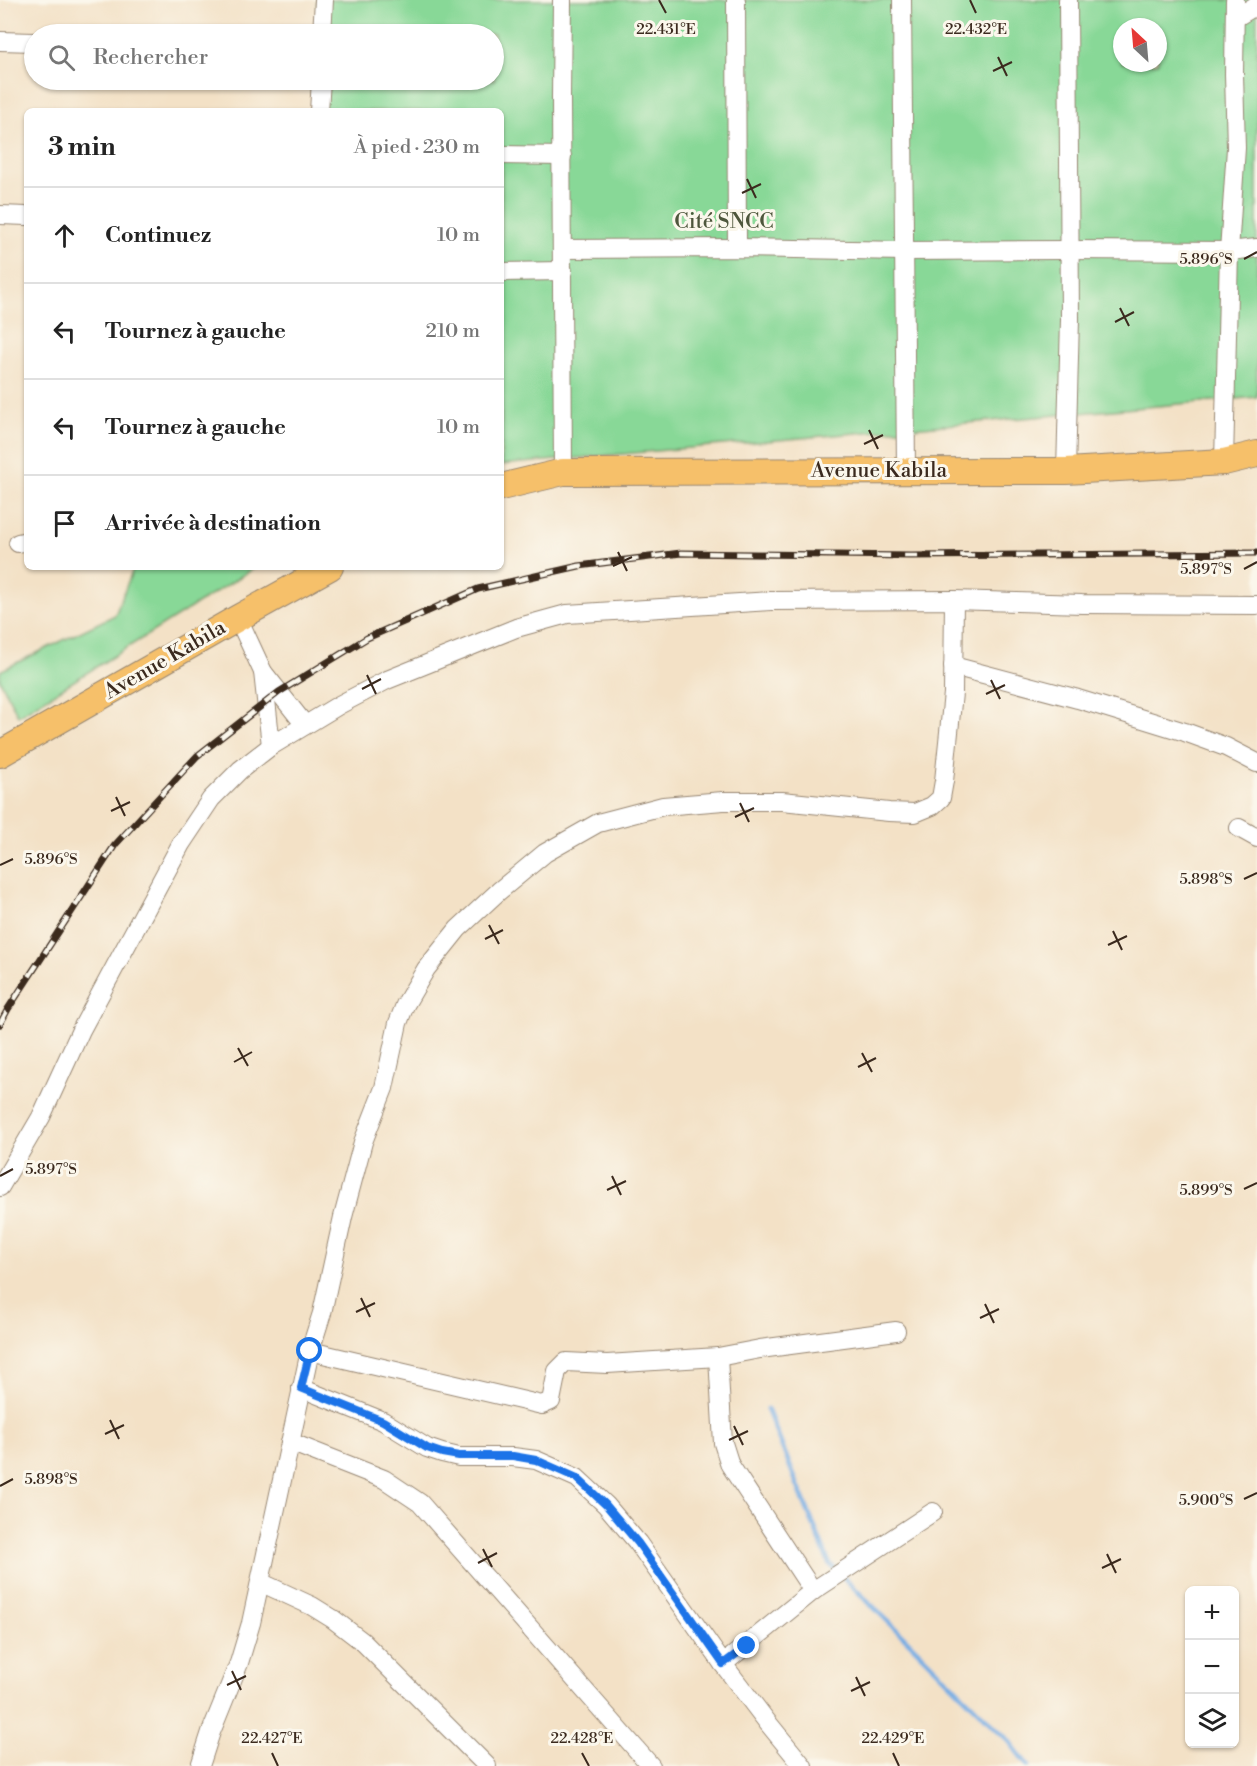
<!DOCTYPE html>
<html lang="fr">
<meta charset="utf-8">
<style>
body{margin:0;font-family:"Libre Bodoni",serif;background:#f6f6f6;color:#222}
.controls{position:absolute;right:18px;bottom:18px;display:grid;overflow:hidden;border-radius:9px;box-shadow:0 2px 4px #0004}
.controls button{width:54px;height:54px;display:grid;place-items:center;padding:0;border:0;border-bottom:2px solid #e0e0e0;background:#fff;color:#222;font:30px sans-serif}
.compass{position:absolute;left:1113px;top:18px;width:54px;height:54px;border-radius:50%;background:#fff;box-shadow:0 2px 4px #0004;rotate:334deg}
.stop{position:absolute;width:18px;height:18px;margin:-14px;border:4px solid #1a73e8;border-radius:50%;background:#fff}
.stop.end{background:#1a73e8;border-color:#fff;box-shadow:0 2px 6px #0008}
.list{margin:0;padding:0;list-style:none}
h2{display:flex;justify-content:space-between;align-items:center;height:78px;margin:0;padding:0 24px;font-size:26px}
h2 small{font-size:20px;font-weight:400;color:#767676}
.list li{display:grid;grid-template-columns:39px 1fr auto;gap:18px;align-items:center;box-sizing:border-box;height:96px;padding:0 24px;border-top:2px solid #e0e0e0}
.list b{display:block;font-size:22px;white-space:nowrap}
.list em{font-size:20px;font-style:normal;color:#767676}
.icon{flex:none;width:33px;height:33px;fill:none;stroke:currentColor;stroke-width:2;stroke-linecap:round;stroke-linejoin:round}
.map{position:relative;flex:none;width:1257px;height:1766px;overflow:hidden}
.search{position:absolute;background:#fff;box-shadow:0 2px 4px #0004;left:24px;top:24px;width:480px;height:66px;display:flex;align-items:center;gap:15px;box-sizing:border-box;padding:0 21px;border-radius:33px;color:#767676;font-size:22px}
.panel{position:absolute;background:#fff;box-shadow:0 2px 4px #0004;left:24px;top:108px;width:480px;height:462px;border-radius:9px}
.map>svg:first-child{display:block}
.green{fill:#88d897;stroke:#62815a;stroke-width:1.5;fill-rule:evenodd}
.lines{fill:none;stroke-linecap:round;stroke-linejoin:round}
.stream{stroke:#74ace3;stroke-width:5}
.minor-casing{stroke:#978672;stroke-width:20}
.highway-casing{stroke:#978672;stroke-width:28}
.minor{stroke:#fff;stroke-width:18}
.highway{stroke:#f6c06b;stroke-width:26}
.rail-casing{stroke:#3b2a1e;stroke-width:7}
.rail{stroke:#fbf7ec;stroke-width:4.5;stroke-dasharray:14;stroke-linecap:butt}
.route{stroke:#1a73e8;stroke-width:8}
.ticks{fill:none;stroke:#3b2a1e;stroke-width:2}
.labels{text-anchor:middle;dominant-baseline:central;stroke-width:6;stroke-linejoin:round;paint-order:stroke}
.park-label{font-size:21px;fill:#4e563c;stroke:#fbf7ec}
.street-label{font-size:21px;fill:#3b2a1e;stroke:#fbf7ec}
.ticks-label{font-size:15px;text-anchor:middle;fill:#3b2a1e;stroke:#fbf7ec;stroke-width:6;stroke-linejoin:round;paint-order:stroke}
</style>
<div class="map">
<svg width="1257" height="1766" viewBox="0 0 1257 1766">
<rect width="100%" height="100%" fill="#fbf7ec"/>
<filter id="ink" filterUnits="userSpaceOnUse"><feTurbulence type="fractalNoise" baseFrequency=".0167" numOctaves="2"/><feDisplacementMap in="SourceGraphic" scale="12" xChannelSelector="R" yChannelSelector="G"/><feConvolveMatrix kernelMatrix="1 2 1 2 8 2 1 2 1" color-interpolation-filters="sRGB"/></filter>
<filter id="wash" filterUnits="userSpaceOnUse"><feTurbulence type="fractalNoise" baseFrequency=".008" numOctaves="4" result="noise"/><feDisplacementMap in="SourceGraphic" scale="24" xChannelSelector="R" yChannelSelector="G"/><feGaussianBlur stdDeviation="1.35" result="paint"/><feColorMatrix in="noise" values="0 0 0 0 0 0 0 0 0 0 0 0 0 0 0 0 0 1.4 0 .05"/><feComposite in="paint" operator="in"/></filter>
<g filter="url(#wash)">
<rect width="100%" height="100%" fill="#f3e1c6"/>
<g class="green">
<path d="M 317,0 L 1257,0 L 1257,397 L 501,465 L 501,111 L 317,111 L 319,80 L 494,80 L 494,34 L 318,34 ZM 1122,27 L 1158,27 L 1158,63 L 1122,63 Z"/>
<path d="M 134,567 L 256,567 L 18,716 L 0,680 L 0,671 L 115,615 Z"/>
</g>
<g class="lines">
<path class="stream" d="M 767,1409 L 829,1563 L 1009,1741 L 1028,1766"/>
</g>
</g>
<g filter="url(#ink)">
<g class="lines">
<defs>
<g id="minor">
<path d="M 562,0 L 561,97 L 563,472"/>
<path d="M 736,0 L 737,248"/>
<path d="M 902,0 L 906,471"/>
<path d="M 1235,18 L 1257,5"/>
<path d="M 322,34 L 324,0"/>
<path d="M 0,41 L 34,42"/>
<path d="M 319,111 L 321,80"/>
<path d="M 501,155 L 562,156"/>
<path d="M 0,215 L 27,216"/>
<path d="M 562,249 L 737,248 L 905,251 L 1069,250 L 1229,251 L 1257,248"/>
<path d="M 501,272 L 563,271"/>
<path d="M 1224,462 L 1229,251 L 1236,148 L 1234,74 L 1235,0"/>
<path d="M 1066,471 L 1070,319 L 1068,0"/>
<path d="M 18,543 L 27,541"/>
<path d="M 238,618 L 263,672 L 305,725"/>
<path d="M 953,666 L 1078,699 L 1185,732 L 1226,747 L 1257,763"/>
<path d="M 263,672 L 271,746"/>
<path d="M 1239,828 L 1257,838"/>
<path d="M 0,1187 L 41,1117 L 81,1030 L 181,844 L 211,799 L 240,770 L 271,746 L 339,705 L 387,680 L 516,628 L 567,614 L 771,601 L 954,600 L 1082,604 L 1257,605"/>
<path d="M 310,1351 L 542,1405 L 551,1401 L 557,1371 L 566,1362 L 607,1364 L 718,1357 L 760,1349 L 896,1331"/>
<path d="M 718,1357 L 723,1443 L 730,1465 L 813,1591"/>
<path d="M 301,1388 L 383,1421 L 427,1448 L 442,1453 L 459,1457 L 513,1457 L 536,1460 L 577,1478 L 606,1505 L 638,1543 L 723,1664 L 768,1723 L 803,1766"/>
<path d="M 290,1442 L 384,1479 L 420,1503 L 651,1766"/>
<path d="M 260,1582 L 312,1606 L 333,1619 L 363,1642 L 487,1766"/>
<path d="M 723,1664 L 813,1591 L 933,1512"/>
<path d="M 200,1766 L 211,1732 L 239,1663 L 251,1623 L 310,1351 L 322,1313 L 343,1217 L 363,1142 L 384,1088 L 398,1023 L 405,1005 L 426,969 L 458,929 L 499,891 L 545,853 L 598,823 L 663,806 L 723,801 L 782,801 L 889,812 L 915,813 L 932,806 L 941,798 L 944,781 L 953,693 L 954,600"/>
</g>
<g id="highway">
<path d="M 501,487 L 563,472 L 1066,471 L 1224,462 L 1257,454"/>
<path d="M 0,754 L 238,618 L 330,567"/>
</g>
</defs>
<use href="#minor" class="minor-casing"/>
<use href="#highway" class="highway-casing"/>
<use href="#minor" class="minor"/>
<use href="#highway" class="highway"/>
<defs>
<path id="rail" d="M 0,1024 L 8,1009 L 115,845 L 197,756 L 279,692 L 367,638 L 478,589 L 579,566 L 681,553 L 911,556 L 1257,553"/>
</defs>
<use href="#rail" class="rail-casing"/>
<use href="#rail" class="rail"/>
</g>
</g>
<g class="lines" filter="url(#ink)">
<path class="route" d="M 310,1351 L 301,1388 L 383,1421 L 427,1448 L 442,1453 L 459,1456 L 513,1456 L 536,1460 L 577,1478 L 606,1505 L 638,1543 L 723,1664 L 747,1646"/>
</g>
<path class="ticks" d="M 659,0 L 666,13M 970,0 L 976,13M 998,57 L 1007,76M 993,71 L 1012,62M 747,179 L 756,198M 742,193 L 761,184M 1244,259 L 1257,252M 1120,308 L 1129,326M 1115,322 L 1134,312M 869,430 L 878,449M 864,444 L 883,435M 618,552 L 627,571M 613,566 L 632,557M 1244,569 L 1257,562M 367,675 L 376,694M 991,680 L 1000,699M 362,689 L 381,679M 986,694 L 1005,685M 116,797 L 125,816M 740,803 L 749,822M 111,811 L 130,802M 735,817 L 754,808M 0,865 L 13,859M 1244,879 L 1257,873M 489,925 L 499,944M 1113,931 L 1122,950M 485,939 L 503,930M 1108,945 L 1127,936M 238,1048 L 248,1066M 862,1053 L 872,1072M 234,1062 L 252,1052M 858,1067 L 876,1058M 0,1176 L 13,1169M 612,1176 L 621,1195M 1244,1189 L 1257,1183M 607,1190 L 626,1181M 361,1298 L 370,1317M 985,1304 L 994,1323M 356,1312 L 375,1303M 980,1318 L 999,1309M 110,1420 L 119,1439M 734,1426 L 743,1445M 105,1434 L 124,1425M 729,1440 L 748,1431M 0,1486 L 13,1479M 1244,1499 L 1257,1493M 483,1549 L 492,1567M 1107,1554 L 1116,1573M 478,1563 L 497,1553M 1102,1568 L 1121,1559M 232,1671 L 241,1690M 856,1677 L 865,1696M 227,1685 L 246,1676M 851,1691 L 870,1682M 272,1753 L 278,1766M 582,1753 L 589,1766M 893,1753 L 899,1766"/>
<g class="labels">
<g class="park-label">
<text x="724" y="222">Cité SNCC</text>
</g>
<g class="street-label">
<text x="879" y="471">Avenue Kabila</text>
<text transform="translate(165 660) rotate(-30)">Avenue Kabila</text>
</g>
</g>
<g class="ticks-label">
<text x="666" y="34">22.431°E</text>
<text x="976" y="34">22.432°E</text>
<text x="1206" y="264">5.896°S</text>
<text x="1206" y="574">5.897°S</text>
<text x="51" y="864">5.896°S</text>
<text x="1206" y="884">5.898°S</text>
<text x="51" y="1174">5.897°S</text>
<text x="1206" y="1195">5.899°S</text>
<text x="51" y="1484">5.898°S</text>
<text x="1206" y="1505">5.900°S</text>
<text x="272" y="1743">22.427°E</text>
<text x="582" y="1743">22.428°E</text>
<text x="893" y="1743">22.429°E</text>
</g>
</svg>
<div class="controls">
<button>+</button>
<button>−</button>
<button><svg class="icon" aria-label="layers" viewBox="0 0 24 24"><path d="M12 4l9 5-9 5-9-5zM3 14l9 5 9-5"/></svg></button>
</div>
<svg class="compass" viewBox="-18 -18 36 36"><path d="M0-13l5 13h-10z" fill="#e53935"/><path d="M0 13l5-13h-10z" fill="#767676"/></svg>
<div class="stop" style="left:310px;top:1351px"></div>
<div class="stop end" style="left:747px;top:1646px"></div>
<div class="search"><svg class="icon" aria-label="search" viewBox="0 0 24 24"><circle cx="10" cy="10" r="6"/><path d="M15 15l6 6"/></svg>Rechercher</div>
<section class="panel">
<h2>3 min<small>À pied · 230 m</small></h2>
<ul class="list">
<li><svg class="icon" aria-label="ahead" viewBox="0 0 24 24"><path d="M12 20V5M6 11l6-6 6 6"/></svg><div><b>Continuez</b></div><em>10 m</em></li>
<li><svg class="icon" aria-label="left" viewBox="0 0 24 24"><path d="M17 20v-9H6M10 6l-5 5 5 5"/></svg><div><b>Tournez à gauche</b></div><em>210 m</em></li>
<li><svg class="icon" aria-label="left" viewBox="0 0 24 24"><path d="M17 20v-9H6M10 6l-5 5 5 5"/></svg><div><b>Tournez à gauche</b></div><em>10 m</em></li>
<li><svg class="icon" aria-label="arrive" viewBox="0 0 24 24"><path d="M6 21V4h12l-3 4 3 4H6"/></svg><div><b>Arrivée à destination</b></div></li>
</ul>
</section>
</div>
